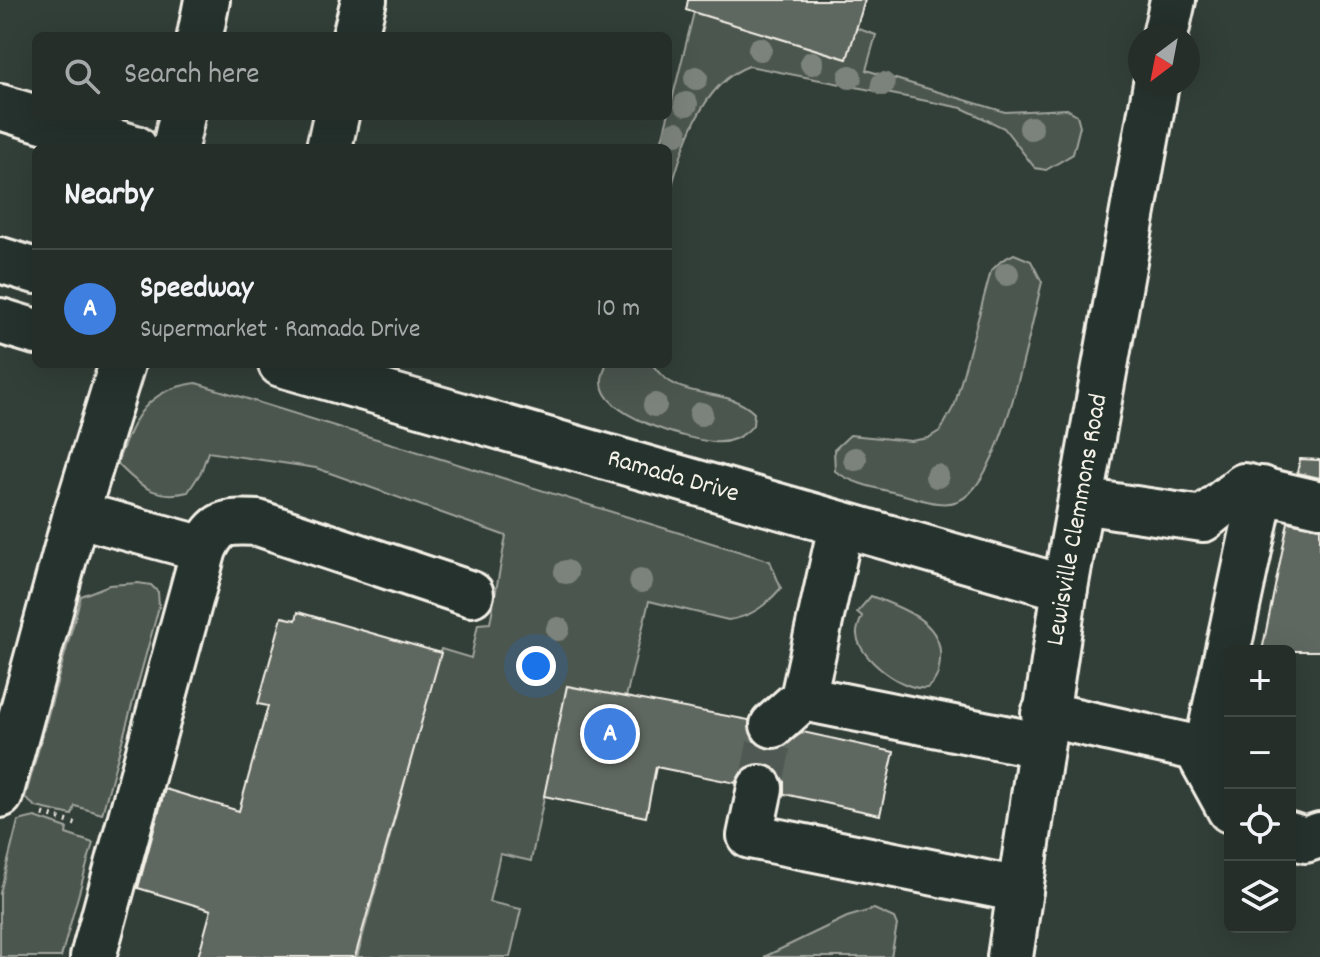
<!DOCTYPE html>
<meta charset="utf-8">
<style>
body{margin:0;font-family:Dekko,sans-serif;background:#2e3632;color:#f1f3f6}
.controls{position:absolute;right:24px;bottom:24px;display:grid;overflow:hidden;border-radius:12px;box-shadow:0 8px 32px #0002}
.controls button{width:72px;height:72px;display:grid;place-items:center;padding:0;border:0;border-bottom:2px solid #424a47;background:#262e2a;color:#f1f3f6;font:40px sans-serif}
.compass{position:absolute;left:1128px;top:24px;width:72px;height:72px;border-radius:50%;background:#262e2a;box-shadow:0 8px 32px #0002;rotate:212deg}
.you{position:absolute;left:536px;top:666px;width:28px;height:28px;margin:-20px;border:6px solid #fff;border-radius:50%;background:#1a73e8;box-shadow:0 0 0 12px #1a73e833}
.badge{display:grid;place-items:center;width:52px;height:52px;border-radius:50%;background:#e69b98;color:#fff;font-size:26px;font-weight:700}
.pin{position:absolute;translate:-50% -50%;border:4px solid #fff;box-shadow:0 2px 8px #0006}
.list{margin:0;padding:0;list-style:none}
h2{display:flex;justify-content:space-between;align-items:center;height:104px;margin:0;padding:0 32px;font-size:34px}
h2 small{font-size:26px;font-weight:400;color:#a4a8a8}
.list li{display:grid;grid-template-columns:52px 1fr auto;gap:24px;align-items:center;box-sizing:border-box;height:120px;padding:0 32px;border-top:2px solid #424a47}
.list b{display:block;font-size:30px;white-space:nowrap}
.list p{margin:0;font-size:26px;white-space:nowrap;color:#a4a8a8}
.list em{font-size:26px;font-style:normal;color:#a4a8a8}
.icon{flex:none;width:44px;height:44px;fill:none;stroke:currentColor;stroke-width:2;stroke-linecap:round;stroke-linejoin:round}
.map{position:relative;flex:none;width:1320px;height:957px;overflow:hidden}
.search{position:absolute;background:#262e2a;box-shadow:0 8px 32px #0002;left:32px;top:32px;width:640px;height:88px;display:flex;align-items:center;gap:20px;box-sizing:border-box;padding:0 28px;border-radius:12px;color:#a4a8a8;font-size:30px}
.panel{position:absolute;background:#262e2a;box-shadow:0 8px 32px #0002;left:32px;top:144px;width:640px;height:224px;border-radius:12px}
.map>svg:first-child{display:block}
.green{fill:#4c564f;stroke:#a0a49c;stroke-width:2}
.building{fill:#5f6861;stroke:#f4f1e8;stroke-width:2}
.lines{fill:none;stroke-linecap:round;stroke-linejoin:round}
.minor-tunnel{stroke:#4f5952;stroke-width:44;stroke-dasharray:44 22;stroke-linecap:butt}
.minor-casing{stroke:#f4f1e8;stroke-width:50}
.major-casing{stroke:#f4f1e8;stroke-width:50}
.path{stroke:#f4f1e8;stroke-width:5;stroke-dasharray:2 6;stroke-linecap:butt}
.minor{stroke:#26332d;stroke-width:44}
.major{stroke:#26332d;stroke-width:44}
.tree{fill:#7c837b}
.labels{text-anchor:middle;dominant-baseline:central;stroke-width:6;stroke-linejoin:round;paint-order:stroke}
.street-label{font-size:26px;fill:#f4f1e8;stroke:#26332d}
</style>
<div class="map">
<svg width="1320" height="957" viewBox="0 0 1320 957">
<rect width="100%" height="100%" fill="#323e38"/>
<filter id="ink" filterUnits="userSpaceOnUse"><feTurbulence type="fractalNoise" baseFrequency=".0125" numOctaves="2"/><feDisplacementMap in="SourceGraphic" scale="16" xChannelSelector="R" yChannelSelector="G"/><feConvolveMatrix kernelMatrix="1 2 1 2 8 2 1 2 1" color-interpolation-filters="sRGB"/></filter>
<g filter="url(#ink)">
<g class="green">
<path d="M 694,12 L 846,59 L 856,28 L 876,35 L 866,70 L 1005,112 L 1067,109 L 1077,115 L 1080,126 L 1073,154 L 1046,170 L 1035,168 L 1004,128 L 962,108 L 749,66 C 699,84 681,153 668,200 L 668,148 L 660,148 Z"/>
<path d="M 1014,254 L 1031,261 L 1042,282 C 1030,328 1002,485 958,501 C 941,508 921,499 904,495 C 881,489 854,485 835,471 L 834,450 L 850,435 L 911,441 L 928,438 L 941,430 L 955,404 L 991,271 L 1002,260 Z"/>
<path d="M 606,364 L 652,364 C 680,405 724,384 754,413 L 753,425 C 744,437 728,444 713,442 C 685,439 603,416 602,383 C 601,377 605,369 606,364 Z"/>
<path d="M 196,383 L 770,561 L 781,588 C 766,605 752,617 728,620 L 649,601 L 626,697 L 567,686 L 531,861 L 500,854 L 489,902 L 521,909 L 510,957 L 357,957 L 441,649 L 471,658 L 478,624 L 490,623 L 506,536 L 316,468 L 208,452 L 201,472 L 188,492 C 156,500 139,486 117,463 C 134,419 144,390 196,383 Z"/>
<path d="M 138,583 L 151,585 L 158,592 L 159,607 L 102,814 L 75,806 L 72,815 L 36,807 L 25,798 L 81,596 L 109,585 Z"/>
<path d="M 871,596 C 901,608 944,621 940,660 C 939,672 937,681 927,688 C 904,692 859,659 857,635 C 856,629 860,622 862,616 L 857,612 Z"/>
<path d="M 35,817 L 67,828 L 66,834 L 93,843 L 61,957 L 0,957 L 0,893 L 18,821 Z"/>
<path d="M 874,909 L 894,918 L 897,925 L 891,957 L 764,957 L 847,917 Z"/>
</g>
<g class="building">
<path d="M 688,0 L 865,0 L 847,59 L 686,10 Z"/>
<path d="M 1300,459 L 1320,460 L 1320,478 L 1297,473 Z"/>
<path d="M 1288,522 L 1320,528 L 1320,651 L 1262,651 Z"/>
<path d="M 298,612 L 441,653 L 355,957 L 198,957 L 211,910 L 138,888 L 165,789 L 239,811 L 268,706 L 258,704 L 282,617 L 296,620 Z"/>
<path d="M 567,686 L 749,720 L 754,741 L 766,749 L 779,749 L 803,732 L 894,752 L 880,815 L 784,794 L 784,781 L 777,770 L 764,763 L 753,764 L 742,771 L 735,783 L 656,767 L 646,817 L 544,796 Z"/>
</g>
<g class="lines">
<path class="minor-tunnel" d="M 760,788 L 773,725"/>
<defs>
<g id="minor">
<path d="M 200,36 L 207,0"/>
<path d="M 355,36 L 364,0"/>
<path d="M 0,107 L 135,148"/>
<path d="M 175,148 L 182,116"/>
<path d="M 329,148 L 336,116"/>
<path d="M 0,260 L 36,271"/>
<path d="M 0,321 L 36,332"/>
<path d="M 281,364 L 1065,588"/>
<path d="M 1081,501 L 1203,519 L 1244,486 L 1320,504"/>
<path d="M 76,514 L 204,549"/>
<path d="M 803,698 L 1039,745"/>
<path d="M 1044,714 L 1196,748 L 1230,810"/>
<path d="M 773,725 L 803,698 L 841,526"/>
<path d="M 1204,762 L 1262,489"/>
<path d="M 760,788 L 750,836 L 1020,890"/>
<path d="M 0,795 L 76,514 L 122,364"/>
<path d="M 1290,835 L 1305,840 L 1320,835"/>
<path d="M 93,957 L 204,549 C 218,520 227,522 258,523 L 471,594"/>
</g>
<g id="major">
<path d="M 1165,36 L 1173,0"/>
<path d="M 1010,957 L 1065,588 L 1156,84"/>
</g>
</defs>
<use href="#minor" class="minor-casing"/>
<use href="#major" class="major-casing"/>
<path class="path" d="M 43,814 L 79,825"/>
<use href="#minor" class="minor"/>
<use href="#major" class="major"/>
</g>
<g class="tree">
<circle cx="760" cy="49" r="12"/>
<circle cx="812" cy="63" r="12"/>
<circle cx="850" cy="77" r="12"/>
<circle cx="696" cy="78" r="12"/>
<circle cx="883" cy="84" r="12"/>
<circle cx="686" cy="104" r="12"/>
<circle cx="1031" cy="128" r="12"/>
<circle cx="676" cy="133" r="12"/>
<circle cx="1007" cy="274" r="12"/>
<circle cx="655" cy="405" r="12"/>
<circle cx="701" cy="414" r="12"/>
<circle cx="855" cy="459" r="12"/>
<circle cx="937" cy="476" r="12"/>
<circle cx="566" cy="572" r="12"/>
<circle cx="641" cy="581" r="12"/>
<circle cx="558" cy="629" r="12"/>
</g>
</g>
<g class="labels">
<g class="street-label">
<text transform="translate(673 477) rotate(16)">Ramada Drive</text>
<text transform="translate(1078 520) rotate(-80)">Lewisville Clemmons Road</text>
</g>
</g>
</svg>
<div class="controls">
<button>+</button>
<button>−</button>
<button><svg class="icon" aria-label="locate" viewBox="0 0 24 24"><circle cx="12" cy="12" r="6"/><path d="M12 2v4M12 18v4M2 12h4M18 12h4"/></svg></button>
<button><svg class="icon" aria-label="layers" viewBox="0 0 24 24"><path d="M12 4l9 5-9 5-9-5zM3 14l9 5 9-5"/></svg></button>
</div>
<svg class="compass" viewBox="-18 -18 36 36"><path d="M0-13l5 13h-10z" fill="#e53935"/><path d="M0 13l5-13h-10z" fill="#a4a8a8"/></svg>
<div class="you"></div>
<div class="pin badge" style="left:610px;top:734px;background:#3f7fe0">A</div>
<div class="search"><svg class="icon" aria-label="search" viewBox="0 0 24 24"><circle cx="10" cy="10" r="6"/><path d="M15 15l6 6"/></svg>Search here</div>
<section class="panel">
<h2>Nearby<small></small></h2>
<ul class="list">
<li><span class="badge" style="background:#3f7fe0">A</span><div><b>Speedway</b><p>Supermarket · Ramada Drive</p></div><em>10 m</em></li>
</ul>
</section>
</div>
